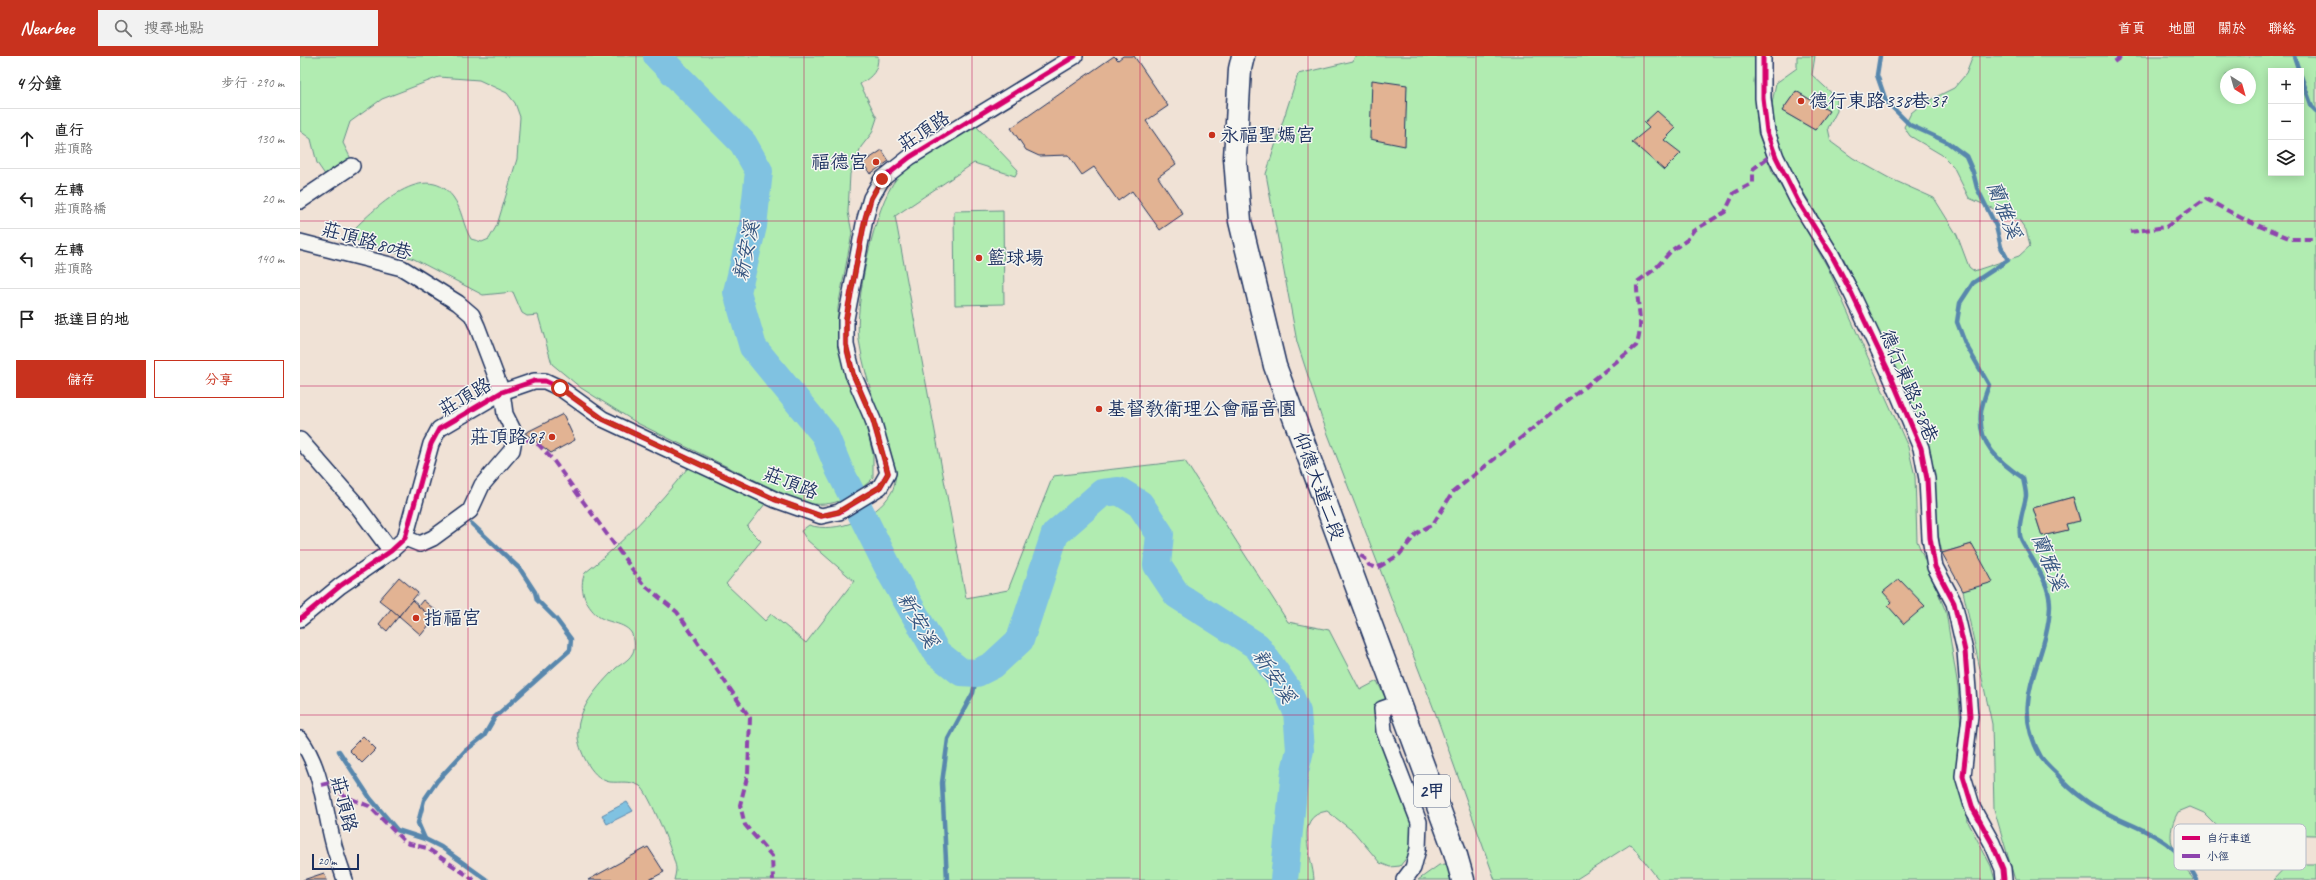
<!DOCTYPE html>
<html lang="zh-TW">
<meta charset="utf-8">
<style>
body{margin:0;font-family:Caveat,"LXGW WenKai TC",sans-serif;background:#f2f2f2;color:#222}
.controls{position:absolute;right:12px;top:12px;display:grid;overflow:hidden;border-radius:0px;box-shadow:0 2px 10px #0003}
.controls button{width:36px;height:36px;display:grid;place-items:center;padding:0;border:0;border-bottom:1px solid #e0e0e0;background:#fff;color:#222;font:20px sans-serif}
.compass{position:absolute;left:1920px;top:12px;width:36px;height:36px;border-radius:50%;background:#fff;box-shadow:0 2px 10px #0003;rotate:143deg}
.scale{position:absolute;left:12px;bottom:10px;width:47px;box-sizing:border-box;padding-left:4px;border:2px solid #1b2f5e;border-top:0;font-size:11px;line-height:14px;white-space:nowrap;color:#1b2f5e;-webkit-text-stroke:3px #f6f6f2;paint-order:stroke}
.stop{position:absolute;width:12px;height:12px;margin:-9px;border:3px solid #c8321e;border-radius:50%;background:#fff}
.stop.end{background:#c8321e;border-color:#fff;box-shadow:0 1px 4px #0008}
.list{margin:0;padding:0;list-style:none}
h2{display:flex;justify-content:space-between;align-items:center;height:52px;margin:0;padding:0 16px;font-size:17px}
h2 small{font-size:13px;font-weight:400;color:#767676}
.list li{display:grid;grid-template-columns:26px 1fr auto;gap:12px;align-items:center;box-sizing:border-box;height:60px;padding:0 16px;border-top:1px solid #e0e0e0}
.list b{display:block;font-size:15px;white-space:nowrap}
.list p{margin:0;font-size:13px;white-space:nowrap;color:#767676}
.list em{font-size:13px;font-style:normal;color:#767676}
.actions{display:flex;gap:8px;padding:12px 16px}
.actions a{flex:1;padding:9px 0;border:1px solid #c8321e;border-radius:0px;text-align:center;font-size:14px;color:#c8321e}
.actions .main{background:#c8321e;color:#fff}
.icon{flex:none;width:22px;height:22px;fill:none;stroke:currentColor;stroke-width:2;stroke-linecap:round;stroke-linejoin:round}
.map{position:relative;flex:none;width:2016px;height:824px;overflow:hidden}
header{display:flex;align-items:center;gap:24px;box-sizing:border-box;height:56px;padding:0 20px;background:#c8321e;color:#fff}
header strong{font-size:19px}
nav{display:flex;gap:22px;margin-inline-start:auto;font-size:14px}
.search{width:280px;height:36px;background:#f2f2f2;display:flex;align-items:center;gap:10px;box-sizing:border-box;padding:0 14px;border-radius:0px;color:#767676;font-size:15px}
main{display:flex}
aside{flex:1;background:#fff}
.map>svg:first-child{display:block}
.green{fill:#b1ecb1;stroke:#668e88;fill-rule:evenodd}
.water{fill:#80c2e1;stroke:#5887ad}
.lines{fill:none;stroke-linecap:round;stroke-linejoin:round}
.stream{stroke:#5887ad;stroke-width:4.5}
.river{stroke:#80c2e1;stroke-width:28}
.building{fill:#e2b393;stroke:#1b2f5e}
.street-casing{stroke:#1b2f5e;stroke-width:18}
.primary-casing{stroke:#1b2f5e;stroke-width:25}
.street{stroke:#f6f6f2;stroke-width:15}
.primary{stroke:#f6f6f2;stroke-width:22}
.quiet{stroke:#8e44ad;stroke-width:4;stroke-dasharray:8 4;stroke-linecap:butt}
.cycleway-casing{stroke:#f6f6f2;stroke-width:8}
.cycleway{stroke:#d6006c;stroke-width:5}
.route{stroke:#c8321e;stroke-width:5}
.grid{fill:none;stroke:#c2185b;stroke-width:1;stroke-opacity:0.55}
.poi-dot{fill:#c8321e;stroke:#f6f6f2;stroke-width:1.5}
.labels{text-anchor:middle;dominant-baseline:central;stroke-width:3;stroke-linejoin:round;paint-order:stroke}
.shield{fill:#f6f6f2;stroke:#5d6b8a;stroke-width:1}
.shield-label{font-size:18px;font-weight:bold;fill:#1b2f5e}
.poi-label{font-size:19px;fill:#1b2f5e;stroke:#f6f6f2;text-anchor:start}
.street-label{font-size:19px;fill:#1b2f5e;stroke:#f6f6f2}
.water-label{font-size:20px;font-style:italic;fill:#34547f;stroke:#f6f6f2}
.key{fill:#f6f6f2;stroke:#b4bac6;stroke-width:1}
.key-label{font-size:11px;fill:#1b2f5e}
</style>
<header>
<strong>Nearbee</strong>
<div class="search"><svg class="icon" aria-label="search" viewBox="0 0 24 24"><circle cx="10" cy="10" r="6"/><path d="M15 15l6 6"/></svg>搜尋地點</div>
<nav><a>首頁</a><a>地圖</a><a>關於</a><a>聯絡</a></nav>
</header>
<main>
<aside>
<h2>4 分鐘<small>步行 · 290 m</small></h2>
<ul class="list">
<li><svg class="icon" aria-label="ahead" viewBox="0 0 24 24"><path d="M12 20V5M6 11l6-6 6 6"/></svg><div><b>直行</b><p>莊頂路</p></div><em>130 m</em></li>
<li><svg class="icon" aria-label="left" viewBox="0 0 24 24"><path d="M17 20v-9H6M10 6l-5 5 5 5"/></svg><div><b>左轉</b><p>莊頂路橋</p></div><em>20 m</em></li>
<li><svg class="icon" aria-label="left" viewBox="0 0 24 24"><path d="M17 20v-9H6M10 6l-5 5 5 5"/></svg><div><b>左轉</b><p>莊頂路</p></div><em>140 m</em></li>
<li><svg class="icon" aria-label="arrive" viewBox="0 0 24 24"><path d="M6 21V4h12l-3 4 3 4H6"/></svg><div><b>抵達目的地</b></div></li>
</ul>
<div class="actions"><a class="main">儲存</a><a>分享</a></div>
</aside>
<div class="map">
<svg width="2016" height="824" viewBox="0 0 2016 824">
<rect width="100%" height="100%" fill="#f0e2d6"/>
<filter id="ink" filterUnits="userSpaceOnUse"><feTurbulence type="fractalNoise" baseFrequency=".025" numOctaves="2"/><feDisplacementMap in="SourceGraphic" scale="8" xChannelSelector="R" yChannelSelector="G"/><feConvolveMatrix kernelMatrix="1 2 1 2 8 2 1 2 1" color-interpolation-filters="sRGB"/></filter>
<g filter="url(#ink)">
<g class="green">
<path d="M 0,0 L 578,0 C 578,15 573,20 560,28 L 577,62 L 572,77 L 561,91 L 550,118 L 548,156 L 552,177 L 538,252 L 538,290 L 562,352 L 573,399 L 573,422 C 551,444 529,454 498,445 L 337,367 L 281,332 L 252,308 L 238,259 L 227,260 L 222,257 L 213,236 L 183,239 L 114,203 L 46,181 C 69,158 123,101 153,141 C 162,153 163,170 171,183 L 182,186 L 189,183 L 197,169 L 217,103 L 220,61 L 215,47 L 207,37 L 179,24 L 139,21 L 82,43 L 50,66 L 43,87 L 52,105 L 28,123 L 17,107 L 11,83 L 0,75 Z"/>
<path d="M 1055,0 L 1457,0 L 1454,25 L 1458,77 L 1472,115 L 1528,212 L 1608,391 L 1615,420 L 1617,485 L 1646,556 L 1658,631 L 1668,766 L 1691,810 L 1695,824 L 1359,824 L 1331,788 L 1275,824 L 1195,824 L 1135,656 L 1021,360 L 997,286 L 966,118 L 998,18 L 1053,5 Z"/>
<path d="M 1497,0 L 1515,0 L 1512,19 L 1537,42 L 1537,55 L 1528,72 L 1531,86 L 1553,102 L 1589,122 L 1634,142 L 1657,179 L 1669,211 L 1674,215 L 1719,200 L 1730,190 L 1726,174 L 1719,164 L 1669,142 L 1653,110 L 1642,99 L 1610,80 L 1604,71 L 1611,57 L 1622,48 L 1654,32 L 1666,18 L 1673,0 L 2016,0 L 2016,779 L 1968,778 L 1949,790 L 1923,776 L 1904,757 L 1890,751 L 1878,756 C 1862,785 1876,801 1894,824 L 1715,824 L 1694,753 L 1692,668 L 1663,535 L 1672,488 L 1642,497 L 1635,464 L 1629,390 L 1608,337 L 1544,203 L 1482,101 L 1471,52 L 1476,27 L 1497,12 ZM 1971,15 L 2001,15 L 2001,117 L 1971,117 ZM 1926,18 L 1950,18 L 1950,42 L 1926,42 ZM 1496,35 L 1529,55 L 1515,74 L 1482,55 ZM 1773,441 L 1780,464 L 1766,468 L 1767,474 L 1742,480 L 1733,452 Z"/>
<path d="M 675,69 L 718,114 L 715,120 L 674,107 L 595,160 L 666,542 L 708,534 L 753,420 L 885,405 L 988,566 L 1029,574 L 1060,634 L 1077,625 L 1088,647 L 1078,654 L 1116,768 L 1111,796 L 1100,810 L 1090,811 L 1080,807 L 1054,776 L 1027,755 C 992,761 1013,801 1014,824 L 374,824 C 375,820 376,816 376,812 C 375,801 348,734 340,730 C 330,724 320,727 310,726 C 293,724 280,697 278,682 C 275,655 298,630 316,612 C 321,608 329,604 332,598 C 335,594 335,585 333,581 C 329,566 308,568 298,560 C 285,549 278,532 285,517 C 324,486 356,451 387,413 L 393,410 L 465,448 L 447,471 L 461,485 L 426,528 L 465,565 L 471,558 L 506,587 L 554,525 L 507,484 L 501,475 L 509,469 C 536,478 577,462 591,437 C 595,431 595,423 596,416 C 584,372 566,329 559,284 C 554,249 574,149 597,122 C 617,98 648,84 675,69 Z"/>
<path d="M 703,154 L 704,248 L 655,249 L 654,155 Z"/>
<path d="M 1145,808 L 1154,812 L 1158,824 L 1118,824 L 1139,809 Z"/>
<path d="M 1988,808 L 2016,808 L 2016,824 L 1973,824 Z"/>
</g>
<path class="water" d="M 327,746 L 333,755 L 307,768 L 302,759 Z"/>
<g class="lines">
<g class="stream">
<path d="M 1580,0 L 1577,19 L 1586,45 L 1610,69 L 1647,86 L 1666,100 L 1673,116 L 1677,132 L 1696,170 L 1701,191 L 1708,204 L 1673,227 L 1660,247 L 1657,266 L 1665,287 L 1689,329 C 1686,337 1682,347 1681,356 C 1677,387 1699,406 1723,422 C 1724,428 1726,434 1726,440 C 1724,453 1718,465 1720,479 C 1720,483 1724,488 1726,492 C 1736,510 1750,529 1750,550 C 1748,607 1707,642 1741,701 C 1745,707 1751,712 1756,717 C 1764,727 1774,736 1785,744 C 1824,773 1872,772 1897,824"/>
<path d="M 1994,0 L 1999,15"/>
<path d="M 2001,20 L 2012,51 L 2016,55"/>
<path d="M 39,695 L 70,742 L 97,774 L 125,783 L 141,791 L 187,824"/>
<path d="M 125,783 L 118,767 L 124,744 L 137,725 L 165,695 L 184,680 L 195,661 L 270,594 L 271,583 L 256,563 L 237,544 L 235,536 L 220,513 L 172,468"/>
<path d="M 647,824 L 642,727 L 648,683 L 673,637 L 677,617"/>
</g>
<path class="river" d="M 357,0 L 443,87 L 459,115 L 453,170 L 437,236 L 453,291 L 525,379 L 539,413 L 592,519 L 637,597 L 661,616 L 677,617 L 693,609 L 720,584 L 755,478 L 802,437 L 819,435 L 840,448 L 860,478 L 857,509 L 877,539 L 957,590 L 987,633 L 997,656 L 1000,694 L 995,715 L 984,824"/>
</g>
<g class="building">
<path d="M 814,0 L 818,4 L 823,0 L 834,0 L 868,50 L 846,65 L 876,108 L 858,121 L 883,158 L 860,174 L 832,135 L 818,145 L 794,111 L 782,119 L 768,99 L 739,100 L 726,94 L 711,72 Z"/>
<path d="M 1072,24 L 1107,29 L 1105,90 L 1070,83 Z"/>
<path d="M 1496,35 L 1529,55 L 1515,74 L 1482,55 Z"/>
<path d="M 1357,55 L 1376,72 L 1364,84 L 1381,97 L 1364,114 L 1332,86 L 1349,72 L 1344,67 Z"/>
<path d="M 582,94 L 589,105 L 570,118 L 563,107 Z"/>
<path d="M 263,358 L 275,384 L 251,397 L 225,377 Z"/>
<path d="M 1773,441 L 1780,465 L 1766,468 L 1768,474 L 1742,480 L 1733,452 Z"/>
<path d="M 1672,488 L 1693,526 L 1663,535 L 1642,497 Z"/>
<path d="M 99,521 L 118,537 L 99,560 L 79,544 Z"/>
<path d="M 1599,523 L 1625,550 L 1604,568 L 1588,550 L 1592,546 L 1583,536 Z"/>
<path d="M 112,544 L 134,563 L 121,579 L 99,560 Z"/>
<path d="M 123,544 L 139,557 L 134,563 L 118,550 Z"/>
<path d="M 91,553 L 99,560 L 87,575 L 79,568 Z"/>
<path d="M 63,680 L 76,693 L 62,707 L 49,694 Z"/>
<path d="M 348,791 L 364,816 L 349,824 L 288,824 Z"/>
<path d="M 24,817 L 27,824 L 3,824 Z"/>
</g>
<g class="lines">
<defs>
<g id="street">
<path d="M 1463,0 L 1463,42 L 1467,76 L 1476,101 L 1498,145 L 1531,198 L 1552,238 L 1589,316 L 1621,392 L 1627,423 L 1630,482 L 1635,511 L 1654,547 L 1665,595 L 1670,660 L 1663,720 L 1673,753 L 1692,787 L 1703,813 L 1704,824"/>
<path d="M 0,145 L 52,110"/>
<path d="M 0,186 L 102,212 L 158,247 L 172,259 L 177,270 L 202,336 L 205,358 L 215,378 L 212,394 L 182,429 L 170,455 L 133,482 L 120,488 L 105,482"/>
<path d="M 0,384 L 56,448 L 91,495"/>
<path d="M 0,563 L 40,530 L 91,495 L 105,482 L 131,388 L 139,373 L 202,336 L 234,325 L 245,325 L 260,332 L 303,363 L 476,444 L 521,460 L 539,456 L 580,431 L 588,417 L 573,364 L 553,318 L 546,289 L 546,263 L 565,163 L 571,142 L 582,123 L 610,101 L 775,0"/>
<path d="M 1099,647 L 1082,653 L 1084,675 L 1119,766 L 1118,793 L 1113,812 L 1104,824"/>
<path d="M 0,683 C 22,712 24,752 33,786 C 36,799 41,811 45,824"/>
</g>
<path id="primary" d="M 943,0 L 940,13 L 935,102 L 940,165 L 975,310 L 1155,796 L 1163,824"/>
</defs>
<use href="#street" class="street-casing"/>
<use href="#primary" class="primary-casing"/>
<use href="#street" class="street"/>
<use href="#primary" class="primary"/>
<g class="quiet">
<path d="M 1814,6 L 1822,0"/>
<path d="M 1830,176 L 1866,171 L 1906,143 L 1947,165 L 1991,183 L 2016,183"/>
<path d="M 215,378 L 239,389 L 253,404 L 343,528 L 377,556 L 450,662 L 448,718 L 440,749 L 445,769 L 472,800 L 473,824"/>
<path d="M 1060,499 L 1067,504 L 1069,509 L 1077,512 L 1099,499 L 1117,477 L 1133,468 L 1153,436 L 1336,290 C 1345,268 1336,248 1337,226 L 1355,213 L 1372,194 L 1387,184 L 1393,175 L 1425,156 L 1434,137 L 1453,127 L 1453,113 L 1471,99 L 1472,91"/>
<path d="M 21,729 L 30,727 L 44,740 L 69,750 L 106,787 L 127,792 L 174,824"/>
</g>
<defs>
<g id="cycleway">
<path d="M 1463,0 L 1463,42 L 1467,76 L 1476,101 L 1498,145 L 1531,198 L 1552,238 L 1589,316 L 1621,392 L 1627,423 L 1630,482 L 1635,511 L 1654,547 L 1665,595 L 1670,660 L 1663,720 L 1673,753 L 1692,787 L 1703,813 L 1704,824"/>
<path d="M 0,563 L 40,530 L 91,495 L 105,482 L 131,388 L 139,373 L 202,336 L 234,325 L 245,325 L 260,332 L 303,363 L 476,444 L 521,460 L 539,456 L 580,431 L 588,417 L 573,364 L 553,318 L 546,289 L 546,263 L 565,163 L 571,142 L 582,123 L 610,101 L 775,0"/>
</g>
</defs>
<use href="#cycleway" class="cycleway-casing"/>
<use href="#cycleway" class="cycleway"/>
</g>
</g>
<g class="lines" filter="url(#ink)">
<path class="route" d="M 260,332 L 303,363 L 476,444 L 521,460 L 538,456 L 580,431 L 588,417 L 573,364 L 553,318 L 546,289 L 546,263 L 565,163 L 571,142 L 582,123"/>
</g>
<path class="grid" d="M 168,0 L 168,824M 336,0 L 336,824M 504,0 L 504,824M 672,0 L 672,824M 840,0 L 840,824M 1008,0 L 1008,824M 1176,0 L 1176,824M 1344,0 L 1344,824M 1512,0 L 1512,824M 1680,0 L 1680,824M 1848,0 L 1848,824M 0,165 L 2016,165M 0,330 L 2016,330M 0,494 L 2016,494M 0,659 L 2016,659"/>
<g class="poi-dot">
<circle cx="1501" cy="45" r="4"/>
<circle cx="912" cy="79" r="4"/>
<circle cx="576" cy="106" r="4"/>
<circle cx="679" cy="202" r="4"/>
<circle cx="799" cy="353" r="4"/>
<circle cx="252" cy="381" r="4"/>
<circle cx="116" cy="562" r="4"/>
</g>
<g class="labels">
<rect class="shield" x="1114" y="719" width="36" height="32" rx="3"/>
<g class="shield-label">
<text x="1132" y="735">2甲</text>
</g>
<g class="poi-label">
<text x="1509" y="45">德行東路338巷37</text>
<text x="920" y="79">永福聖媽宮</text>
<text x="568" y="106" text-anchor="end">福德宮</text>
<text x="687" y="202">籃球場</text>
<text x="807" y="353">基督教衛理公會福音園</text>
<text x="244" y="381" text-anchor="end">莊頂路87</text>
<text x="124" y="562">指福宮</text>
</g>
<g class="street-label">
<text transform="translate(624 75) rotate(-33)">莊頂路</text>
<text transform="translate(67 185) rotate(16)">莊頂路80巷</text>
<text transform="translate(1609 330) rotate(67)">德行東路338巷</text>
<text transform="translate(165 341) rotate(-30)">莊頂路</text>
<text transform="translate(491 427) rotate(22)">莊頂路</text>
<text transform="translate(1019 430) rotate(70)">仰德大道二段</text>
<text transform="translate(44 748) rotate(76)">莊頂路</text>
</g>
<g class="water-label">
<text transform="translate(1704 154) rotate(68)">蘭雅溪</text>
<text transform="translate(446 195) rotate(-78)">新安溪</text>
<text transform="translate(1749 506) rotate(68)">蘭雅溪</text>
<text transform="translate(618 564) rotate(60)">新安溪</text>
<text transform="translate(974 620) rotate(57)">新安溪</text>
</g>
</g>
<rect x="1874" y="768" width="132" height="46" rx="6" class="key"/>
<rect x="1882" y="780" width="18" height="4" fill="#d6006c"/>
<rect x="1882" y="798" width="18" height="4" fill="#8e44ad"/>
<g class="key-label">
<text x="1907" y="786">自行車道</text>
<text x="1907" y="804">小徑</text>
</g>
</svg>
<div class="controls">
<button>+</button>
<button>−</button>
<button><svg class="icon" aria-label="layers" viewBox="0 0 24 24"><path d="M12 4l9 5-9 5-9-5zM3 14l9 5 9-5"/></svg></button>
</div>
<svg class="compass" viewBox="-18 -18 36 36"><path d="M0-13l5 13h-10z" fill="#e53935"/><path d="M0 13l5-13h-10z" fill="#767676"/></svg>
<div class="scale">20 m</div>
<div class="stop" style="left:260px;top:332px"></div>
<div class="stop end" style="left:582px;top:123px"></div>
</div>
</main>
